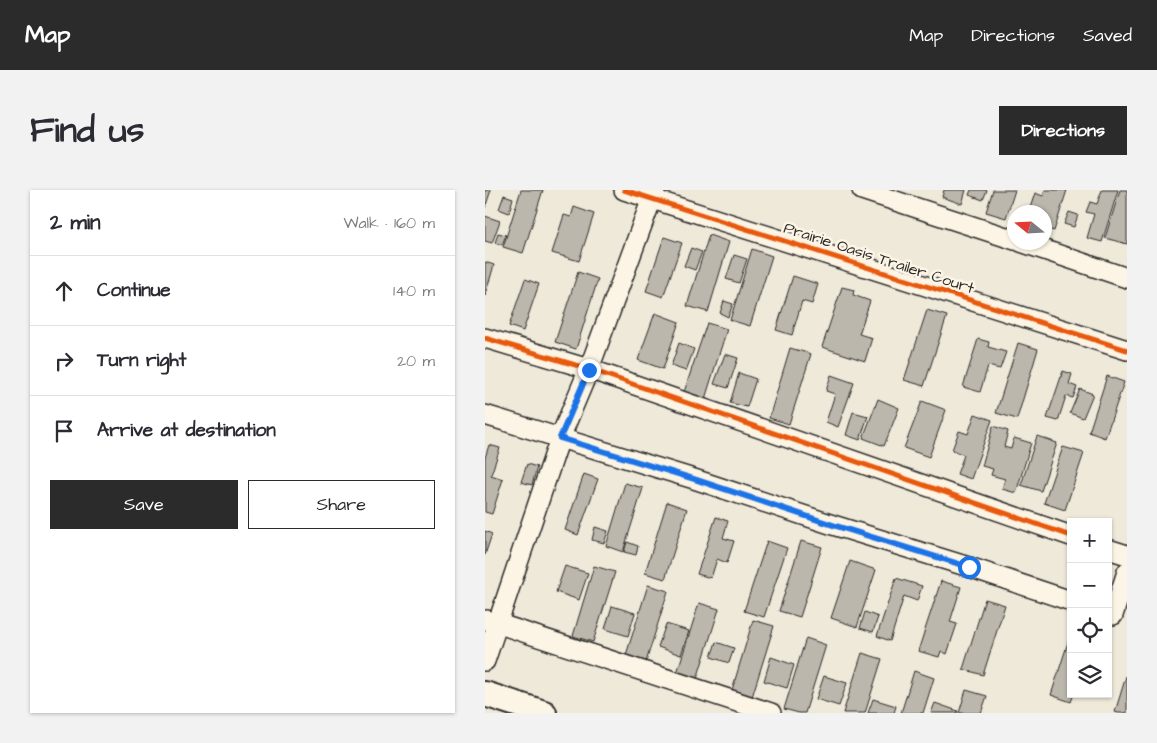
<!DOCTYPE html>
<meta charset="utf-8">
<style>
body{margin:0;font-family:"Architects Daughter",sans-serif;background:#f2f2f3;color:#2b2b33}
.controls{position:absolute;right:15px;bottom:15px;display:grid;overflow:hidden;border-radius:0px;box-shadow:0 1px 4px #0004}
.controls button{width:45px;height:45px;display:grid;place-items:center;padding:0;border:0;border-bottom:1px solid #e1e1e2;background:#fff;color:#2b2b33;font:25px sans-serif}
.compass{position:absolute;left:522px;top:15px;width:45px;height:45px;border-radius:50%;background:#fff;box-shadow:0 1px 4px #0004;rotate:288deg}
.stop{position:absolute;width:15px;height:15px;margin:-11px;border:4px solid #1a73e8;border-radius:50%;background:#fff}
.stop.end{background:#1a73e8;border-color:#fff;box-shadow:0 1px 5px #0008}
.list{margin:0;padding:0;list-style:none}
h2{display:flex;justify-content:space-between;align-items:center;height:65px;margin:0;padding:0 20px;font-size:21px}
h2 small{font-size:16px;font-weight:400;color:#7c7c81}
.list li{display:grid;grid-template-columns:32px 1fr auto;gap:15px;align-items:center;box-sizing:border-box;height:70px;padding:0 20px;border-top:1px solid #e1e1e2}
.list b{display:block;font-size:19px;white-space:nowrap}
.list em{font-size:16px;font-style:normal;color:#7c7c81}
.actions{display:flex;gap:10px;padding:15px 20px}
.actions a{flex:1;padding:11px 0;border:1px solid #2b2b2b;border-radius:0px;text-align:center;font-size:18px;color:#2b2b2b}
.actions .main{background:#2b2b2b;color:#fff}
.icon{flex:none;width:28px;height:28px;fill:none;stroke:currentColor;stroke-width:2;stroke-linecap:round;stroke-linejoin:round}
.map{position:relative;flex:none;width:642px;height:523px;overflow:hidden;border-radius:0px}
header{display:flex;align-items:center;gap:30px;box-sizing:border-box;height:70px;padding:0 25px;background:#2b2b2b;color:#fff}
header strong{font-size:24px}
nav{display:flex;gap:28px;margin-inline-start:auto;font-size:18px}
.intro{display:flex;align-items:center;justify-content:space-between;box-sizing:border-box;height:120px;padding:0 30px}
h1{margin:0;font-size:35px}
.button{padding:12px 22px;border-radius:0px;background:#2b2b2b;color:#fff;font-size:18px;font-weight:700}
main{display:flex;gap:30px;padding:0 30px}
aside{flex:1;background:#fff;border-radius:0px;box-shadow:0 1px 4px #0004}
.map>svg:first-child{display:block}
.building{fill:#bcb7ac;stroke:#2b2b2b}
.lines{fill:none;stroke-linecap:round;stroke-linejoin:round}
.minor-casing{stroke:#2b2b2b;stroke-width:22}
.tertiary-casing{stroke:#2b2b2b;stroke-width:28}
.minor{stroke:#fcf5e5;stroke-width:19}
.tertiary{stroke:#fcf5e5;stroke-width:24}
.cycleway-casing{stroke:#fcf5e5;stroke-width:8}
.cycleway{stroke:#e8590c;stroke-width:5}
.route{stroke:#1a73e8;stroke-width:6}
.labels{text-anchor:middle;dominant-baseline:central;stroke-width:5;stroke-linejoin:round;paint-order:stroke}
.street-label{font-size:16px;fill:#2b2b2b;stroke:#fcf5e5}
</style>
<header>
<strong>Map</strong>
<nav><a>Map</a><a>Directions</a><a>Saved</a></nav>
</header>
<div class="intro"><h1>Find us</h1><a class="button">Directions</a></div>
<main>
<aside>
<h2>2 min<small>Walk · 160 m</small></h2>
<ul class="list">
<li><svg class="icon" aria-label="ahead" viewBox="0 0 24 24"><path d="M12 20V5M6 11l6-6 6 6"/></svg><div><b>Continue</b></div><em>140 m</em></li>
<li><svg class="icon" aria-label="right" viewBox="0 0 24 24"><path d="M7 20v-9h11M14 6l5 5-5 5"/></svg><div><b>Turn right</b></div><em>20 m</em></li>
<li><svg class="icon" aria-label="arrive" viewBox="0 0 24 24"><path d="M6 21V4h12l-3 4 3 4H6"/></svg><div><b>Arrive at destination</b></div></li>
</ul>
<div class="actions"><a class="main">Save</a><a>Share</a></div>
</aside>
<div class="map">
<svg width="642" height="523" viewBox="0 0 642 523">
<rect width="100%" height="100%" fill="#efe9da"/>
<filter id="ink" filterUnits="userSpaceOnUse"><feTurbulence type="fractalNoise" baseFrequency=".02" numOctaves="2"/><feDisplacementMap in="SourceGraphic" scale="10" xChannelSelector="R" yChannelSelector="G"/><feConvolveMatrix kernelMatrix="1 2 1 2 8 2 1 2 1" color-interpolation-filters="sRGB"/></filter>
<g filter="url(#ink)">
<g class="building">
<path d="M 0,0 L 6,0 L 0,18 Z"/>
<path d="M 36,0 L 58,0 L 38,63 L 18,57 Z"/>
<path d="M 459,0 L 481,0 L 477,14 L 457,7 Z"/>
<path d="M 486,0 L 502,0 L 498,10 L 484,5 Z"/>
<path d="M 508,0 L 530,0 L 521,28 L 501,22 Z"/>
<path d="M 560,0 L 582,0 L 569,41 L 560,38 L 560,22 L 553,22 L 553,21 L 545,18 L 550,3 L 558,6 Z"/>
<path d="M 617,0 L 633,0 L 617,52 L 602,48 L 609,24 L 601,22 L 605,12 L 612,14 Z"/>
<path d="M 635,0 L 642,0 L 642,54 L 620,48 Z"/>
<path d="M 19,5 L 28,8 L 24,23 L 14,19 Z"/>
<path d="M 89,17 L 109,24 L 94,71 L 67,63 L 79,25 L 86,27 Z"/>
<path d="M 584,22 L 593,25 L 589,37 L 579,34 Z"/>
<path d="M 0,26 L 15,31 L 7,53 L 0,51 Z"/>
<path d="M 13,43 L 21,45 L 17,55 L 10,53 Z"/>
<path d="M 224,45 L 244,52 L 223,122 L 202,116 Z"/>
<path d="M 179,47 L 197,53 L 178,107 L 161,101 Z"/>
<path d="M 206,58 L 217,62 L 210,80 L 199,76 Z"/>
<path d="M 267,59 L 287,66 L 265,136 L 245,130 Z"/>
<path d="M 249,65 L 262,69 L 254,93 L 241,89 Z"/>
<path d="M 0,72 L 9,75 L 0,106 Z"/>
<path d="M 93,82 L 113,89 L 91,159 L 70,152 Z"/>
<path d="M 308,86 L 333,94 L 327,114 L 317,111 L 307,145 L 291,140 Z"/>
<path d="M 40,89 L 54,94 L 38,141 L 24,136 Z"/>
<path d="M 357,97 L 369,100 L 368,105 L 385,111 L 374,144 L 387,148 L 380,171 L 337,157 Z"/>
<path d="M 239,111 L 248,114 L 243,127 L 235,123 Z"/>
<path d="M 442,120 L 462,126 L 439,196 L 419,190 Z"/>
<path d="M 170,123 L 194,132 L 178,179 L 153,170 Z"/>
<path d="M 222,133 L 242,139 L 220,209 L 199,202 Z"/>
<path d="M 493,149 L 504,152 L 503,157 L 521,162 L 515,179 L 503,176 L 495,202 L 478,197 Z"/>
<path d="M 194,153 L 209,159 L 201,181 L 186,176 Z"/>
<path d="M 533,153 L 553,159 L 532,229 L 511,223 Z"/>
<path d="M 305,158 L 326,164 L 304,234 L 284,228 Z"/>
<path d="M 240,164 L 253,168 L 243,198 L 229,194 Z"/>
<path d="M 578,181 L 587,184 L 584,194 L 592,197 L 588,208 L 581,206 L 573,231 L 562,228 Z"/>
<path d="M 254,183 L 271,189 L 262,217 L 245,213 Z"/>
<path d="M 346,185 L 369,193 L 353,237 L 341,232 L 350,204 L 341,201 Z"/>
<path d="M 622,186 L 639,192 L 620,248 L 604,242 Z"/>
<path d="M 595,199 L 608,204 L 598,228 L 585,223 Z"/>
<path d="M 393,209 L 414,218 L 399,256 L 378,248 Z"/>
<path d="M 437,211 L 461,220 L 444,267 L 419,258 Z"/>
<path d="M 368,222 L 383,226 L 375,250 L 361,245 Z"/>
<path d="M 490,224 L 507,230 L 486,289 L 472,284 L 479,265 L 467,260 L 474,241 L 483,244 Z"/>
<path d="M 508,236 L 523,241 L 519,257 L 526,259 L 529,248 L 546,253 L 531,303 L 517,299 L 520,289 L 506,285 L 508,279 L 497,276 Z"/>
<path d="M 552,246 L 572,253 L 556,301 L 536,295 Z"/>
<path d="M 4,255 L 15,258 L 6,285 L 18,289 L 7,324 L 0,322 L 0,268 Z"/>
<path d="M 578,257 L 599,263 L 580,320 L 559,313 Z"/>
<path d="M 42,274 L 52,277 L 47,295 L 36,292 Z"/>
<path d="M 99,284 L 113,289 L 93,345 L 80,340 Z"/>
<path d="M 140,293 L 158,298 L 138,362 L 121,356 Z"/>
<path d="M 182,312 L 202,319 L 180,389 L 160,383 Z"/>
<path d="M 231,327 L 243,331 L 238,348 L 249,351 L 242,373 L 232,369 L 226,388 L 212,384 Z"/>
<path d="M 110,337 L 123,341 L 119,353 L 107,350 Z"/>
<path d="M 0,341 L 7,344 L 0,365 Z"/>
<path d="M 282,351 L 302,358 L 279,427 L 259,421 Z"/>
<path d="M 316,351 L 337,357 L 315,427 L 294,421 Z"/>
<path d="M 142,352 L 153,356 L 151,365 L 139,362 Z"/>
<path d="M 365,371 L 391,380 L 372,437 L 346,428 Z"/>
<path d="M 80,376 L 103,383 L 94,410 L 71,402 Z"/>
<path d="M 109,376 L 130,382 L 108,452 L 88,446 Z"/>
<path d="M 411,388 L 437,396 L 432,411 L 419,406 L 405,451 L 392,446 Z"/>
<path d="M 456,391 L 476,397 L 465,432 L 472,434 L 462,464 L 456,461 L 454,467 L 433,461 Z"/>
<path d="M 163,395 L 183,401 L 161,472 L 141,465 Z"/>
<path d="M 500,409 L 520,415 L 498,485 L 478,479 Z"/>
<path d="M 214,413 L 234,419 L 212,489 L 192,483 Z"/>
<path d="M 127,416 L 150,423 L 143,446 L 120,439 Z"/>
<path d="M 380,422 L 393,427 L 388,442 L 375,438 Z"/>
<path d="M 268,430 L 289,436 L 267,507 L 247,500 Z"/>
<path d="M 181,434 L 204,441 L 196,465 L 173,457 Z"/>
<path d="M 586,443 L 586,504 L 589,504 L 586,512 L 566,505 Z"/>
<path d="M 321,448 L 341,455 L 320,523 L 314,523 L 299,519 Z"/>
<path d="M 231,452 L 249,458 L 244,473 L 226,467 Z"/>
<path d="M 377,463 L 397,469 L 380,523 L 358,523 Z"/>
<path d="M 286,467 L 309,475 L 302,498 L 279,491 Z"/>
<path d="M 429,481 L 449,488 L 438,523 L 416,523 Z"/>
<path d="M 642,483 L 642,523 L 633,523 L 630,522 Z"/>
<path d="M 339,486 L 362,493 L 354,516 L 331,509 Z"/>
<path d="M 481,500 L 502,506 L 496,523 L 474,523 Z"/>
<path d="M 388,509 L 411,516 L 409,523 L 383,523 Z"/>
<path d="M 450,513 L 473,521 L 472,523 L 446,523 Z"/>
</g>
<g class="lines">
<defs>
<g id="minor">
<path d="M 139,0 L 642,160"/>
<path d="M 377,0 L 530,50"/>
<path d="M 536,52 L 642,88"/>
<path d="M 0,148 L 104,179 L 586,346"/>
<path d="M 0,225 L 209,289 L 348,335 L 484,377 L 586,411"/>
<path d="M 623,359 L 642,365"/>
<path d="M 628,425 L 642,382"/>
<path d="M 2,430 L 286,523"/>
<path d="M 0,471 L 75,248 L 104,179 L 170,0"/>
</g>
<path id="tertiary" d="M 0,504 L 59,523"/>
</defs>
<use href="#minor" class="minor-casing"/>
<use href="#tertiary" class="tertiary-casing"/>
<use href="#minor" class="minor"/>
<use href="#tertiary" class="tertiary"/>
<defs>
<g id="cycleway">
<path d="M 139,0 L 642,160"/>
<path d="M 0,148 L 104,179 L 586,346"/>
</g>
</defs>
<use href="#cycleway" class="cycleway-casing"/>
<use href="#cycleway" class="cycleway"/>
</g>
</g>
<g class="lines" filter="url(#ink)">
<path class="route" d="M 104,180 L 75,248 L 209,289 L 348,335 L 484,377"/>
</g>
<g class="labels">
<g class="street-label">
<text transform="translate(394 68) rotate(18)">Prairie Oasis Trailer Court</text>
</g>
</g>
</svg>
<div class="controls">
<button>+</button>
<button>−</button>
<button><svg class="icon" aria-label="locate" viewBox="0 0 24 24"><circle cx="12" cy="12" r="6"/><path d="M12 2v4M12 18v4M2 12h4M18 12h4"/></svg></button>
<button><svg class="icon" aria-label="layers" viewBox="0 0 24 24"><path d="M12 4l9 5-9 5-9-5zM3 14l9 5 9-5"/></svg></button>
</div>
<svg class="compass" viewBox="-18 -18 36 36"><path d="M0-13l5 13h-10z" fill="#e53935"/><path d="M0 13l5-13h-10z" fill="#7c7c81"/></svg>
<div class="stop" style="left:484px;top:377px"></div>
<div class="stop end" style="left:104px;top:180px"></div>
</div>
</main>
